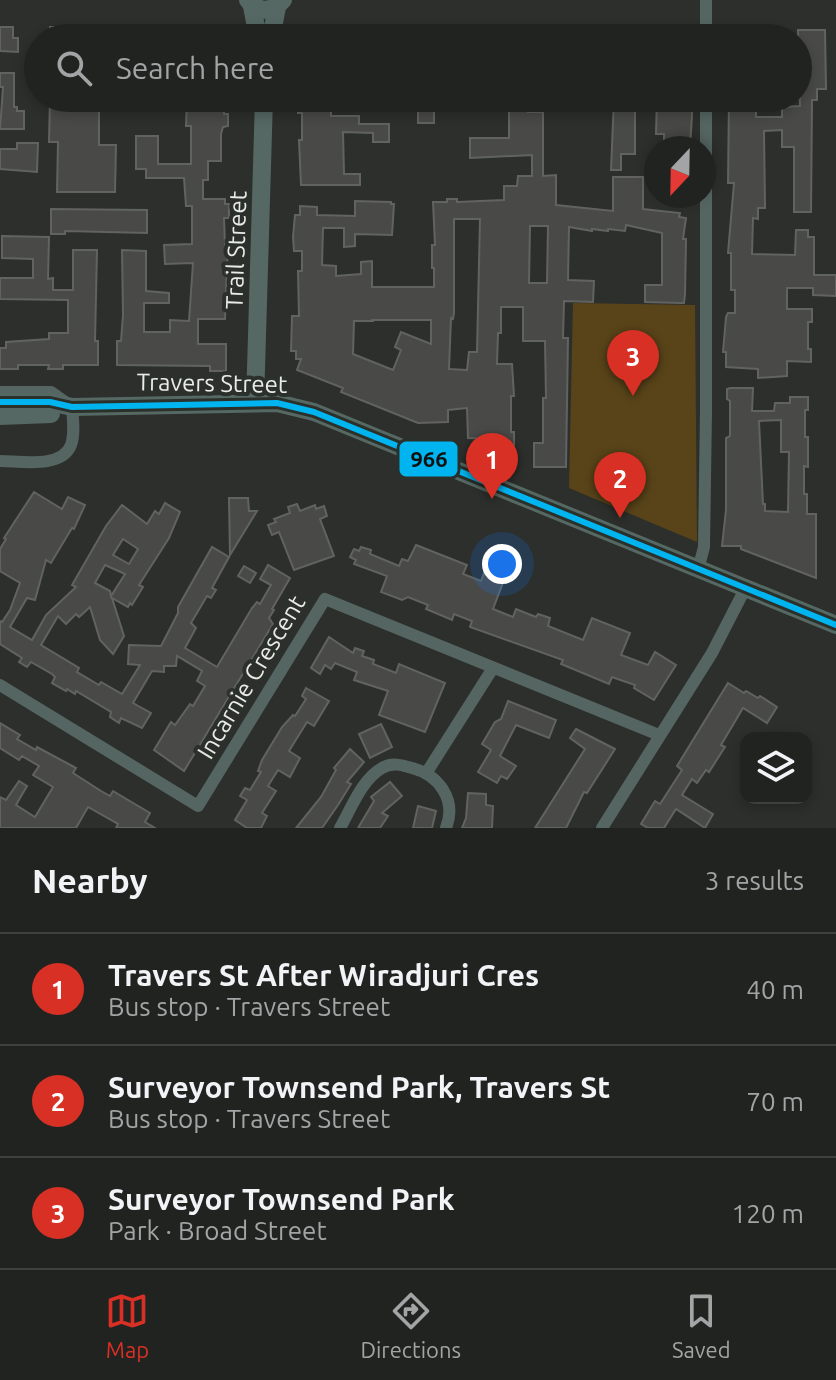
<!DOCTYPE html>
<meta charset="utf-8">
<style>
body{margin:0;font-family:Ubuntu,sans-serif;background:#292b2a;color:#f1f3f6}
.controls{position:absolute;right:24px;bottom:24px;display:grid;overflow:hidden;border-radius:16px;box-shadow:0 4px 12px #0003}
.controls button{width:72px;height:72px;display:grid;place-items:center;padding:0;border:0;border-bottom:2px solid #3e403f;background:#212321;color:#f1f3f6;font:40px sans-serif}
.compass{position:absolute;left:644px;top:136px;width:72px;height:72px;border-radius:50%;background:#212321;box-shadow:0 4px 12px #0003;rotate:202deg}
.you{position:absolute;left:502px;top:564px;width:28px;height:28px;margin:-20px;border:6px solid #fff;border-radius:50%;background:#1a73e8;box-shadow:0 0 0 12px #1a73e833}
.badge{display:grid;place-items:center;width:52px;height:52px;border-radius:50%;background:#d93025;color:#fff;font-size:26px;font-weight:700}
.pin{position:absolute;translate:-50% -66px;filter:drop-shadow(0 2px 4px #0008)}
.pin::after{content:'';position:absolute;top:42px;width:28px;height:24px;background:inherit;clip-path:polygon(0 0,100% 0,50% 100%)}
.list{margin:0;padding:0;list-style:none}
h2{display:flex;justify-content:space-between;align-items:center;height:104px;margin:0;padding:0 32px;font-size:34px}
h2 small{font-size:26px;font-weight:400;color:#a2a4a5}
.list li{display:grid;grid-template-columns:52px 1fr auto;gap:24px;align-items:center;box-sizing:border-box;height:112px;padding:0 32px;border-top:2px solid #3e403f}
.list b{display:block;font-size:30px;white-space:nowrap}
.list p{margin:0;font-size:26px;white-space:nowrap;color:#a2a4a5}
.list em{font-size:26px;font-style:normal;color:#a2a4a5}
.icon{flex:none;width:44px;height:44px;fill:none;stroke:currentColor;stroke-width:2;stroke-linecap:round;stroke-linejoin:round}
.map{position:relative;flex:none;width:836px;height:828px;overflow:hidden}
.search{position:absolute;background:#212321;box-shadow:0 4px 12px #0003;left:24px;right:24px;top:24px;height:88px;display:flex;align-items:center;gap:20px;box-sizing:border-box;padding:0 28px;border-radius:44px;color:#a2a4a5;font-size:30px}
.sheet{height:440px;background:#212321}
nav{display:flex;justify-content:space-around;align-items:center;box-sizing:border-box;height:112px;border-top:2px solid #3e403f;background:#212321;font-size:22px;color:#a2a4a5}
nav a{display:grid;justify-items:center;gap:4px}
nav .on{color:#d93025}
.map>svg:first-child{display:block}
.green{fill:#594419}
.building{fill:#494a48;stroke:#616360;stroke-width:2;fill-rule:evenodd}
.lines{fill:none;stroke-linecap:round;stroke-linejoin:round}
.street{stroke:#556662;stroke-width:12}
.secondary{stroke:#556863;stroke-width:18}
.bus-1-casing{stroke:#2b302b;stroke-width:12}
.bus-1{stroke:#00b5ef;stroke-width:6}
.labels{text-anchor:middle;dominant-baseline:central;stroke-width:8;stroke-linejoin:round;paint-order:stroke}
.street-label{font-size:24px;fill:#e8ebe8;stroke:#2b302b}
.line-badge{stroke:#2b302b;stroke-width:3}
.pale-badge-label{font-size:22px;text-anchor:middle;font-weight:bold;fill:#111}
</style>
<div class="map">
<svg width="836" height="828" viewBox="0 0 836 828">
<rect width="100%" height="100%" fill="#2c2f2c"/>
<path class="green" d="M 573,303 L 695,305 L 697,542 L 569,488 Z"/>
<g class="building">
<rect x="219" y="26" width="16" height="12"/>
<rect x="302" y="26" width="22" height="12"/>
<path d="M 0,27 L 13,27 L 13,38 L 18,38 L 18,52 L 0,51 Z"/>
<path d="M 50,27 L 146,28 L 146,38 L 50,38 Z"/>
<rect x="457" y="28" width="16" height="10"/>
<rect x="525" y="28" width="33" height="10"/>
<path d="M 798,30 L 825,30 L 826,89 L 817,89 L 817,100 L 812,100 L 811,212 L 794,212 L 794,147 L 782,147 L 782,130 L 764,131 L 765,208 L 758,208 L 758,219 L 753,218 L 752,254 L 795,255 L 796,230 L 808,230 L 808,237 L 814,237 L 814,275 L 836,275 L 836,296 L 813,295 L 813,288 L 787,288 L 787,309 L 812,309 L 812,322 L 808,322 L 808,349 L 811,349 L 811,362 L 787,361 L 787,376 L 758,378 L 758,369 L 726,367 L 726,352 L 723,352 L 726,317 L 728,313 L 735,313 L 735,290 L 731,290 L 731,253 L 728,253 L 734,183 L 728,183 L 729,99 L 756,99 L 756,117 L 782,117 L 782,107 L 800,106 Z"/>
<path d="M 0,73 L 14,73 L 14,107 L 17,107 L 17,111 L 24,111 L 24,129 L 0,129 L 3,87 L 0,87 Z"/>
<path d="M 50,98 L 99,98 L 99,145 L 116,145 L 115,192 L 57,192 L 58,142 L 49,142 Z"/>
<rect x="120" y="98" width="37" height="10"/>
<path d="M 187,98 L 224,98 L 224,114 L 228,114 L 228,126 L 223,127 L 221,134 L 221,161 L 208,161 L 208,180 L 203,180 L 203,199 L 225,199 L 225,204 L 229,204 L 229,218 L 224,218 L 225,245 L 228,245 L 225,319 L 198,319 L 198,344 L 226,344 L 226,371 L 210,371 L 210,366 L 117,365 L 117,341 L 121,341 L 123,315 L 122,250 L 146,251 L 146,291 L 169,293 L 169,303 L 144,303 L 144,332 L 170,332 L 170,320 L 189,321 L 193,263 L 165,264 L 164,245 L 192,244 L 192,206 L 186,206 L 184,178 L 146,178 L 146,169 L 136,169 L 136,136 L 158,136 L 158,164 L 191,164 L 191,126 L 186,126 Z"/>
<path d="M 298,98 L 331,98 L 331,116 L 359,116 L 359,124 L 389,124 L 389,142 L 373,142 L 373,133 L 343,132 L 344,174 L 360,174 L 360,185 L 301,185 L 299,140 L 302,140 L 302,113 L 298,113 Z"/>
<rect x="418" y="98" width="16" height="25"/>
<path d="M 516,98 L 529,98 L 528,112 L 543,112 L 543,176 L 556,175 L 556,205 L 613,211 L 613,177 L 643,177 L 643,209 L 680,213 L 679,217 L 686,218 L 683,239 L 686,239 L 685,294 L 684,303 L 680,303 L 645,302 L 645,285 L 662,285 L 662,233 L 626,225 L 625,231 L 608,229 L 608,231 L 592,229 L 592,231 L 569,227 L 568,280 L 594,281 L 593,302 L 564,301 L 563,338 L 568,338 L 566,467 L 534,467 L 534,443 L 543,443 L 543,398 L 546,398 L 545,341 L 523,341 L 523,307 L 501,307 L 501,333 L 498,333 L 497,364 L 512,364 L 514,396 L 511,396 L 511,432 L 514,432 L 514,446 L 496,445 L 494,439 L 468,438 L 467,408 L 448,410 L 448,422 L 418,423 L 341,392 L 343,388 L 297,370 L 301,359 L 296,359 L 296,351 L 291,351 L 292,316 L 299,316 L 298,271 L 302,271 L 302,251 L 294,251 L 293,237 L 295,215 L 300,215 L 300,206 L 317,207 L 317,215 L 355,216 L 355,201 L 391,202 L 391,204 L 394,204 L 392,235 L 355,234 L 355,246 L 344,247 L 344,228 L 323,228 L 322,265 L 336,266 L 336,276 L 361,274 L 361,262 L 372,261 L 372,287 L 434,287 L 434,268 L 432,268 L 432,245 L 435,245 L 433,202 L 447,202 L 447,199 L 457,199 L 457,202 L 504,200 L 504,186 L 517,186 L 518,176 L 532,176 L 532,155 L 470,158 L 470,138 L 509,138 L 509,101 L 515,101 ZM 454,219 L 480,219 L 477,352 L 469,352 L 467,370 L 449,369 L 451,318 L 453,319 L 454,313 ZM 530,226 L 548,226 L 547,283 L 529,283 ZM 371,320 L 431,320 L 431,344 L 401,332 L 395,347 L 401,350 L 393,370 L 353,354 L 354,321 L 374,321 Z"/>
<path d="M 614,98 L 635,98 L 635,154 L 621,154 L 621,170 L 611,170 Z"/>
<path d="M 657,98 L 693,98 L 690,148 L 664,148 L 664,134 L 656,134 Z"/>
<path d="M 17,143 L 38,143 L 37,172 L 0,169 L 0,149 L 17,149 Z"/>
<path d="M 51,209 L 147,210 L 147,233 L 65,231 L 65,234 L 51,234 Z"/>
<path d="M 2,236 L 49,237 L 48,279 L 53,278 L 53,290 L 73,290 L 73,250 L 97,250 L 95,341 L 98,341 L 98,365 L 63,365 L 63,369 L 48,369 L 49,365 L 18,365 L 18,369 L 0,369 L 0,348 L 6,348 L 6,342 L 49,339 L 49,333 L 68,333 L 68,300 L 0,299 L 0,278 L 33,278 L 33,259 L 2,258 Z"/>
<path d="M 730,388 L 753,388 L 752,411 L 774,411 L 775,403 L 790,403 L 790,397 L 808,397 L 808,410 L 805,410 L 805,437 L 808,437 L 808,467 L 804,466 L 804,494 L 807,494 L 807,514 L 816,514 L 816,578 L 741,549 L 741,546 L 722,546 L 726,510 L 726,438 L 730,436 L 730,401 L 727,399 L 727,389 ZM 781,420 L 781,452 L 789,452 L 788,512 L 765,511 L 765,504 L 763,504 L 759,421 Z"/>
<path d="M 34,492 L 62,509 L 68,497 L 85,505 L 74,529 L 72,528 L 51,563 L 46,560 L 35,600 L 27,598 L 10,627 L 32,640 L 46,615 L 76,587 L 72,585 L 106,526 L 122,505 L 147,524 L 155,511 L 159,514 L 165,503 L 180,512 L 169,538 L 139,585 L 143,587 L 132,605 L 130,603 L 128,607 L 112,598 L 124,636 L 113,654 L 100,640 L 90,607 L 79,617 L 76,614 L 66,624 L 58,616 L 41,645 L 79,668 L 77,672 L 99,685 L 101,682 L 122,694 L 140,665 L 128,664 L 129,645 L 161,646 L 178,613 L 178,607 L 212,547 L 229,557 L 212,588 L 216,590 L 211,598 L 207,596 L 191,623 L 196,628 L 185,648 L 217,667 L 252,608 L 257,602 L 260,604 L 271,585 L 260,579 L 268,565 L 290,578 L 272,609 L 274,610 L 269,618 L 273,624 L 184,771 L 154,750 L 171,722 L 175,725 L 190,704 L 193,706 L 205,686 L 197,681 L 202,671 L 177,656 L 176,666 L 164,666 L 164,672 L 152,671 L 133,703 L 151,713 L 142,728 L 121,718 L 119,723 L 110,717 L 111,712 L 76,691 L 75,694 L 67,689 L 66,691 L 52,683 L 55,677 L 52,674 L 31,662 L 27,667 L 19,662 L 22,658 L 0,644 L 0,621 L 2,622 L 10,610 L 20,583 L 0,571 L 0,549 L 6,539 L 4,538 ZM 123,539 L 138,549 L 129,564 L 113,555 ZM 105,565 L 125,574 L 111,596 L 110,591 L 95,583 Z"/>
<path d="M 229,498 L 248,498 L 249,511 L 257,511 L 230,555 Z"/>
<path d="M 297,504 L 300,511 L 315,505 L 316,509 L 324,506 L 327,516 L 320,519 L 334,556 L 294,570 L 279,532 L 272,535 L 268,525 L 276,522 L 274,519 L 290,513 L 288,507 Z"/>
<path d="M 416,545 L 467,565 L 463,574 L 481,581 L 484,573 L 504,580 L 493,609 L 513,617 L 516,609 L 536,617 L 538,614 L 550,618 L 548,626 L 583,640 L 592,618 L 630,633 L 621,655 L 648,665 L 655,652 L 676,665 L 654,700 L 634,688 L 635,685 L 612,677 L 609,684 L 561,664 L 563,660 L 470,627 L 472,621 L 454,614 L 452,620 L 426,609 L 428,605 L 408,597 L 402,600 L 381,592 L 387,576 L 354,564 L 356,560 L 350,557 L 354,549 L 359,551 L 361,547 L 371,550 L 370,554 L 399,566 L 402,559 L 408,561 Z"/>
<path d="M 244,566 L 256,573 L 250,583 L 238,576 Z"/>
<path d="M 329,637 L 353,653 L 355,648 L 364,651 L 362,656 L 374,660 L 373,664 L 396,673 L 399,664 L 445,683 L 425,732 L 379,715 L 388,691 L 354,680 L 357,672 L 335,663 L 331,669 L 325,665 L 320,674 L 311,668 Z"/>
<path d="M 728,683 L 744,693 L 746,691 L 758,698 L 760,696 L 777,707 L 767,723 L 743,708 L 721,745 L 725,747 L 709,772 L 706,770 L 697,783 L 692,779 L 682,795 L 713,814 L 705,828 L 676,809 L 664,828 L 648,828 L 641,824 L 655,801 L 660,804 L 682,770 L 677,766 Z"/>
<path d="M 306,688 L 329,701 L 314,726 L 307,722 L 289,751 L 300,758 L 290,777 L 278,770 L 268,786 L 276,791 L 262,813 L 267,816 L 261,828 L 247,828 L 235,820 L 247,800 L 240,796 L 245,788 L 250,790 L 261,772 L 258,771 L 262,760 L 282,727 L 293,715 L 295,716 L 306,699 L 302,696 Z"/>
<path d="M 508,701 L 556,720 L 549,738 L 516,725 L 500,756 L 516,766 L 507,779 L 501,776 L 497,783 L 478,772 L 491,750 L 482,744 L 495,722 L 501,719 Z"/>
<path d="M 0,723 L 20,735 L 17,739 L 36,750 L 37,747 L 76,768 L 73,773 L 101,791 L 110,796 L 113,791 L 150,813 L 145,822 L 155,828 L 116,828 L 118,824 L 88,807 L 76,828 L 0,828 L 0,797 L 6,800 L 19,781 L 27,786 L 16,805 L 35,817 L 53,787 L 33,775 L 39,766 L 22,756 L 19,760 L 0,748 Z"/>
<path d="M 381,724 L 392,747 L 370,758 L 359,734 Z"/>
<path d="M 576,729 L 615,749 L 587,793 L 584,792 L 566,828 L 535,828 L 585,749 L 570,738 Z"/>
<path d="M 350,749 L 364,762 L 347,782 L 351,784 L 338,805 L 322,828 L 296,828 L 321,797 L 336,770 L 334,768 Z"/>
<path d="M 390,782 L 402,796 L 382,813 L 388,816 L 380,828 L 358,828 L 374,801 L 371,797 Z"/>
<path d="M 468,793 L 486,794 L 486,805 L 493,806 L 492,828 L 462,828 L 466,818 Z"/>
<path d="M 418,806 L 436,811 L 432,828 L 413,828 Z"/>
</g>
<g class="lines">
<g class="street">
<path d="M 706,0 L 706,38"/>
<path d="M 0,392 L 51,392 L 72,407 C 73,419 75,434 71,445 C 62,469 20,461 0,461"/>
<path d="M 698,570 L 704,547 L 706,411 L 706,98"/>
<path d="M 0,685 L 198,806 L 325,599 L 659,735"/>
<path d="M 427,772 L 493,668"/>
<path d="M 340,828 C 351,809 362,779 382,768 C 392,762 402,765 412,768 C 439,775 457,800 446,828"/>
<path d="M 602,828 L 712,653 L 745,589"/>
</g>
<g class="secondary">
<path d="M 248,0 C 258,13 272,13 283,0"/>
<path d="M 252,6 L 258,38"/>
<path d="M 271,38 L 277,7"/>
<path d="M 0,402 L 50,402 L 72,407 L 277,403 L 314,412 L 836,625"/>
<path d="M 255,403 L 264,98"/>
<path d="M 0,416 L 51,414"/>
</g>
<defs>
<path id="bus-1" d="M 0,402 L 50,402 L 72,407 L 277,403 L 314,412 L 836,625"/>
</defs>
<use href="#bus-1" class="bus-1-casing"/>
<use href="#bus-1" class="bus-1"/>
</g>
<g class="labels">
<g class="street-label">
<text transform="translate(236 250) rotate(-88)">Trail Street</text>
<text transform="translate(212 383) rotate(1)">Travers Street</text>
<text transform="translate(251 677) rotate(-59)">Incarnie Crescent</text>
</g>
</g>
<rect class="line-badge" x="398" y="440" width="61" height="38" rx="8" fill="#00b5ef"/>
<g class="pale-badge-label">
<text x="429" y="467">966</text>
</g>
</svg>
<div class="controls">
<button><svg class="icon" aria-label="layers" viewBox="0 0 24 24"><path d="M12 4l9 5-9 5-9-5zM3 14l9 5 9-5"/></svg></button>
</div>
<svg class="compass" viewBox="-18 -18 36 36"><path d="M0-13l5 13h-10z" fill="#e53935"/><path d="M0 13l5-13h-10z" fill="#a2a4a5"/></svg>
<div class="you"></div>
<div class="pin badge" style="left:492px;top:499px">1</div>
<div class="pin badge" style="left:620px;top:518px">2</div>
<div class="pin badge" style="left:633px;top:396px">3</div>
<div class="search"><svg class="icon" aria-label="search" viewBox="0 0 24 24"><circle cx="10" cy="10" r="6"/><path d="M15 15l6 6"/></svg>Search here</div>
</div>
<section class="sheet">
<h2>Nearby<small>3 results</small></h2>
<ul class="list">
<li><span class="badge">1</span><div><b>Travers St After Wiradjuri Cres</b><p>Bus stop · Travers Street</p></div><em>40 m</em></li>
<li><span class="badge">2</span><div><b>Surveyor Townsend Park, Travers St</b><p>Bus stop · Travers Street</p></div><em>70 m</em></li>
<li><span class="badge">3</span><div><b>Surveyor Townsend Park</b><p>Park · Broad Street</p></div><em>120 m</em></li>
</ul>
</section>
<nav>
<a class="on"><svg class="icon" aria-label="map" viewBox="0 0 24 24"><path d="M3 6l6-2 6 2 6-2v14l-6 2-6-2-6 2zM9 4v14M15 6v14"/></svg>Map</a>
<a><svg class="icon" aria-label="directions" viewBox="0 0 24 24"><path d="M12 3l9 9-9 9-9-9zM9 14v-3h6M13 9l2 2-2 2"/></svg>Directions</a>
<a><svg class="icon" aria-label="saved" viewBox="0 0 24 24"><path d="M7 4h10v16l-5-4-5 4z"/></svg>Saved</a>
</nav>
